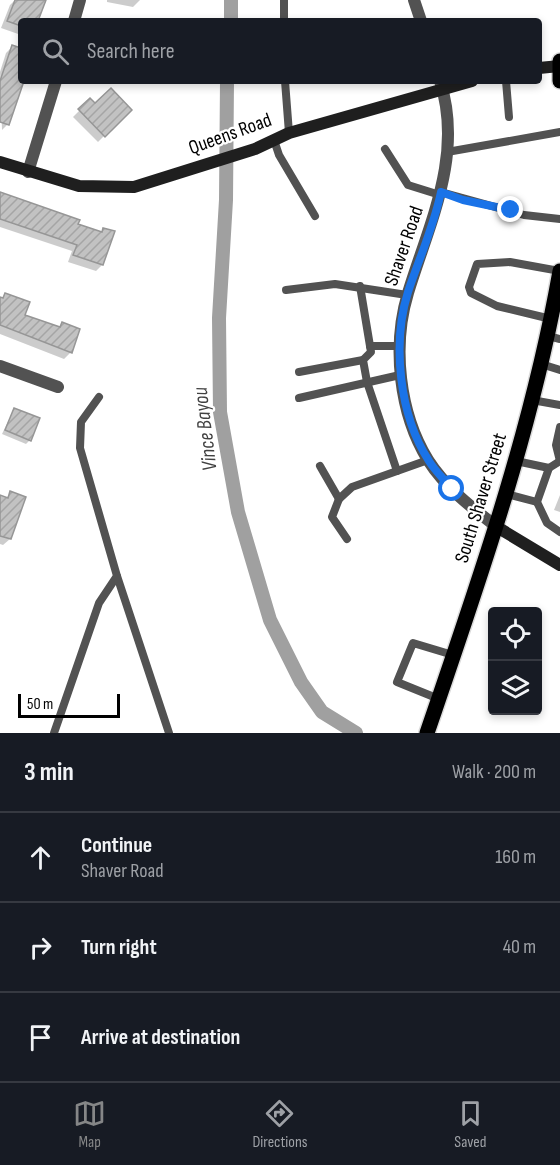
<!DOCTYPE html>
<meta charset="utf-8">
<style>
body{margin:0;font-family:"Sofia Sans Condensed",sans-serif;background:#20242c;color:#f1f3f6}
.controls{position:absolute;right:18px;bottom:18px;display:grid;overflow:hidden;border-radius:6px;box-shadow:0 3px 9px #0003}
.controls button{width:54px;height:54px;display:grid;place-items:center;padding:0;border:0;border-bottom:2px solid #363941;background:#171b24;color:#f1f3f6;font:30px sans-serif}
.scale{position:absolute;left:18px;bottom:15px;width:102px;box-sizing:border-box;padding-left:6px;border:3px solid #000;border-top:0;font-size:16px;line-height:21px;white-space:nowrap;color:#000;-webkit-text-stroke:4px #fff;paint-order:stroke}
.stop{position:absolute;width:18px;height:18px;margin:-14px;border:4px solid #1a73e8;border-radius:50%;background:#fff}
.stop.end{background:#1a73e8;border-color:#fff;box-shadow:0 2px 6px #0008}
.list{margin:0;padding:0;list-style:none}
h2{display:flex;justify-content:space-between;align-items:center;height:78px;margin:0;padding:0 24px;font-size:26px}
h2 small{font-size:20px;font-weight:400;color:#9ea1a6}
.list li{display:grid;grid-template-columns:39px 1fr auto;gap:18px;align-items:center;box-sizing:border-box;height:90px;padding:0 24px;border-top:2px solid #363941}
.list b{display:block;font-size:22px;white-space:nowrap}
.list p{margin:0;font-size:20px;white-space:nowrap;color:#9ea1a6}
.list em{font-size:20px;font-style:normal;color:#9ea1a6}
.icon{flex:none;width:33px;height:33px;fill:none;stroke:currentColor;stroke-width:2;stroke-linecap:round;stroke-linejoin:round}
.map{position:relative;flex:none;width:560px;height:733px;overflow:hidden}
.search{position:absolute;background:#171b24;box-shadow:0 3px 9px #0003;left:18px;right:18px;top:18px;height:66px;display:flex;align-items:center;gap:15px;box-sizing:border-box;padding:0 21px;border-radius:6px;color:#9ea1a6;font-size:22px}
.sheet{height:348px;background:#171b24}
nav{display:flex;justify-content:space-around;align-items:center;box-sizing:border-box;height:84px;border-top:2px solid #363941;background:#171b24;font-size:16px;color:#9ea1a6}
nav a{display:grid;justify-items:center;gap:3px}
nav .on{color:#858687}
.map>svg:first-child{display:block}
.shadow{fill:#0003}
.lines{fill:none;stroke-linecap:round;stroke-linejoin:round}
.canal{stroke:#a0a0a0;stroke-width:14}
.building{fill:url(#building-hatch);stroke:#969696;stroke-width:1.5}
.primary-casing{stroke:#dbdbdb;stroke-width:18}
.lane{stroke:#525252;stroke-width:8}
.street{stroke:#525252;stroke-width:12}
.secondary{stroke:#1f1f1f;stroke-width:12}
.primary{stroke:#000;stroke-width:15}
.route{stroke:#1a73e8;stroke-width:8}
.labels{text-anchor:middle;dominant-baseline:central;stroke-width:4.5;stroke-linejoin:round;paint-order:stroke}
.street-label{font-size:20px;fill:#000;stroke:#fff}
.water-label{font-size:21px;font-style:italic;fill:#414141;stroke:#fff}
</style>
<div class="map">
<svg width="560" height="733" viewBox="0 0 560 733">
<defs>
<pattern id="building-hatch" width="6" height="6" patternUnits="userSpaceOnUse" patternTransform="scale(1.5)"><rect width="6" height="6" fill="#c2c2c2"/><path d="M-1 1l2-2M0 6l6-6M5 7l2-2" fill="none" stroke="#a5a5a5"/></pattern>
</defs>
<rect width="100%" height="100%" fill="#fff"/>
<g class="shadow">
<path d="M 15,0 L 45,0 L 37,21 L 21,21 L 21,35 L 1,28 L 10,5 Z"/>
<path d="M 107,0 L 140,0 L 133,7 L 107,2 Z"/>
<path d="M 12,47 L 21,49 L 23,81 L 8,124 L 2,130 L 0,72 L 6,53 Z"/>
<path d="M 107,81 L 119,81 L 116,84 Z"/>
<path d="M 90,100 L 95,105 L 130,110 L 98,142 L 73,117 Z"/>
<path d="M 0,194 L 100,233 L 104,229 L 113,232 L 102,265 L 96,271 L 68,262 L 72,251 L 0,227 Z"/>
<path d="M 6,295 L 23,315 L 59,328 L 62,324 L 71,352 L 64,359 L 0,334 L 0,299 Z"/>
<path d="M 14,409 L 30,440 L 26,444 L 2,434 Z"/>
<path d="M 11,493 L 10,539 L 3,545 L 0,544 L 0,497 L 5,499 Z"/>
<path d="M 560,495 L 560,512 L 554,510 Z"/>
</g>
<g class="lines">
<g class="canal">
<path d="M 231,0 L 231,21"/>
<path d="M 227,81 L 226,200 L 219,318 L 220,412 L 238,512 L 270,620 L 301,682 L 322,712 L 356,733"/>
</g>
</g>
<g class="building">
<path d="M 15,0 L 46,0 L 38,21 L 21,21 L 21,26 L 7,21 Z"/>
<path d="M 12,45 L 21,48 L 21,81 L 24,81 L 9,125 L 0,122 L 0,81 Z"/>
<path d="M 111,88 L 132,110 L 105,137 L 78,109 L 90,98 L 95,103 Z"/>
<path d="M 0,192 L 80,220 L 78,224 L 102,232 L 103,228 L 115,231 L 103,265 L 73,255 L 77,245 L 0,219 Z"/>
<path d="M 5,293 L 30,302 L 25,315 L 60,327 L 62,322 L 80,329 L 72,353 L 0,325 L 0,297 L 3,298 Z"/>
<path d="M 14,408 L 40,418 L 31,441 L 5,430 Z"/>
<path d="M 10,491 L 26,497 L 11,539 L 0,536 L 0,495 L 8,498 Z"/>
</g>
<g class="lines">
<defs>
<g id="primary">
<path d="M 560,61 L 560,81"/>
<path d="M 427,733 C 479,581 532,430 560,271"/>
</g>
</defs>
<use href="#primary" class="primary-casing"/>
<g class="lane">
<path d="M 284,21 L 284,0"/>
<path d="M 285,81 L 289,133"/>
<path d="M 506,81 L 509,117"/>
<path d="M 274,140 L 279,155 L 315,216"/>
<path d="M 385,149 L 408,185 L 440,195"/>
<path d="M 447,152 L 560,132"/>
<path d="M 441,192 L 524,215 L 560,219"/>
<path d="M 360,286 L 371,352 L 363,360 L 367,382 L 397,471"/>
<path d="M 286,290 L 335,284 L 407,295"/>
<path d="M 551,319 L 497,306 L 471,293 L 469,287 L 477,264 L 510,262 L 560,271"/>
<path d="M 548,336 L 560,339"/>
<path d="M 370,346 L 400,346"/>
<path d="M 541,364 L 560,370"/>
<path d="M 299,372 L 363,360"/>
<path d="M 299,398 L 400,375"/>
<path d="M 532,400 L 560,405"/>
<path d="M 516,461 L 549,468"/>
<path d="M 560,461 L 549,468 L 537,502 L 547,523 L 560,532"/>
<path d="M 560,461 L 556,445 L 560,427"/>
<path d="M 320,466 L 339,499"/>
<path d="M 507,494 L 537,502"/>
<path d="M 347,539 L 332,517 L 339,499 L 352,487 L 428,460"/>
<path d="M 117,576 L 169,733"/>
<path d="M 439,699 L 397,682 L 413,643 L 453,655"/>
<path d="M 54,733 L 99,603 L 117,576 L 80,448 L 81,422 L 99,397"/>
</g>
<g class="street">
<path d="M 414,0 L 421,21"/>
<path d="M 74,21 L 80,0"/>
<path d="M 440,81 C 464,155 429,224 408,293 C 392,346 399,413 428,460 C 445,487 472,508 497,527"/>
<path d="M 28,172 L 56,81"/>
<path d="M 0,366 L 58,387"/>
</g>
<g class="secondary">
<path d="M 539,68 L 560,66"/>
<path d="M 0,162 L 79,186 L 134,187 L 255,149 L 289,133 L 472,81"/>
<path d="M 497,527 L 560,565"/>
</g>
<use href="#primary" class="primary"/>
</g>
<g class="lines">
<path class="route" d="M 452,489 C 445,480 435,471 429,461 C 399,415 392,343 408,292 C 419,259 434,226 441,192 L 463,200 L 511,210"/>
</g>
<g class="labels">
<g class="street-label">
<text transform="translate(230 134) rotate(-20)">Queens Road</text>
<text transform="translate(404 246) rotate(-71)">Shaver Road</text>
<text transform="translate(481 498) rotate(-73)">South Shaver Street</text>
</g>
<g class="water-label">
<text transform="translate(205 429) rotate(-97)">Vince Bayou</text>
</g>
</g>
</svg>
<div class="controls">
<button><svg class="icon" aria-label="locate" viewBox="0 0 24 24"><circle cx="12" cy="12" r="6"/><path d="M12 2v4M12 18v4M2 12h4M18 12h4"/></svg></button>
<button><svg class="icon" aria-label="layers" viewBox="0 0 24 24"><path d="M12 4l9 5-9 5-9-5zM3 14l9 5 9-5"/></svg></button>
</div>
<div class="scale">50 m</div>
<div class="stop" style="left:452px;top:489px"></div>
<div class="stop end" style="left:511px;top:210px"></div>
<div class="search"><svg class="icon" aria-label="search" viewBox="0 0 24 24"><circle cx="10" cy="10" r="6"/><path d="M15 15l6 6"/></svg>Search here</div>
</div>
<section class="sheet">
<h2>3 min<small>Walk · 200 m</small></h2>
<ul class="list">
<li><svg class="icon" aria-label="ahead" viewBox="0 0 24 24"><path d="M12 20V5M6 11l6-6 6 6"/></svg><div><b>Continue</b><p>Shaver Road</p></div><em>160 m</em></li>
<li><svg class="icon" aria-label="right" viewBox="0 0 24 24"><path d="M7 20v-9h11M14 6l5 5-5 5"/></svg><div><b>Turn right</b></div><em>40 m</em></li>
<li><svg class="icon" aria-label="arrive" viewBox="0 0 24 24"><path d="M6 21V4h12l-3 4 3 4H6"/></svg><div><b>Arrive at destination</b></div></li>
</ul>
</section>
<nav>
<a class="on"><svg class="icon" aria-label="map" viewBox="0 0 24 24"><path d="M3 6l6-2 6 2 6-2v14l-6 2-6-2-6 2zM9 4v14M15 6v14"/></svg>Map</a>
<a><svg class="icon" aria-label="directions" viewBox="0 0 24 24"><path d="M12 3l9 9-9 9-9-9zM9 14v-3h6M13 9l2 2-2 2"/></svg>Directions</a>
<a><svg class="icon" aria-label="saved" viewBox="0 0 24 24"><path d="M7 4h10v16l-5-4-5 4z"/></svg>Saved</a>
</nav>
